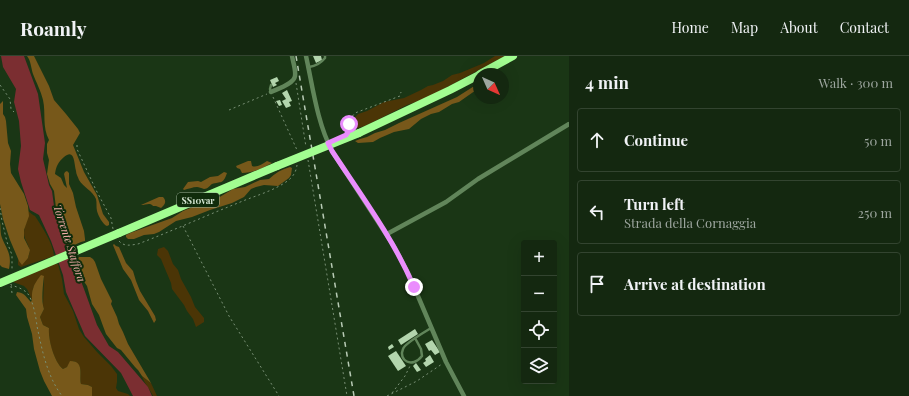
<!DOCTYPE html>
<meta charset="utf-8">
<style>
body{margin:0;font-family:"Playfair Display",serif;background:#21341e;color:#f1f3f6}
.controls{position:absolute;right:12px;bottom:12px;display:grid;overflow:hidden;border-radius:4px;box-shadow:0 4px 16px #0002}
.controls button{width:36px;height:36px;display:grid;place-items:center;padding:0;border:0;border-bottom:1px solid #334430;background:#142810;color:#f1f3f6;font:20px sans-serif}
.compass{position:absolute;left:473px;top:12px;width:36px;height:36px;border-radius:50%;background:#142810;box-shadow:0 4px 16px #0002;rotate:135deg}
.stop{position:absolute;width:12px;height:12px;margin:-9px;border:3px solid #ea8dfd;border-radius:50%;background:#fff}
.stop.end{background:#ea8dfd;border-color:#fff;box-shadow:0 1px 4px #0008}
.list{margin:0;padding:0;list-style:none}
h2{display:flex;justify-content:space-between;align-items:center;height:52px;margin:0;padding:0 16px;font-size:17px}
h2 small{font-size:13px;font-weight:400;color:#9da69f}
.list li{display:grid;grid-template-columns:26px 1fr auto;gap:12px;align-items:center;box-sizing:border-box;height:64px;margin:0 8px 8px;padding:0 8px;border:1px solid #334430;border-radius:4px}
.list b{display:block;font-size:15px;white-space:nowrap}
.list p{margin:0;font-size:13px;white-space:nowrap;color:#9da69f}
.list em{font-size:13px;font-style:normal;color:#9da69f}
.icon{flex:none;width:22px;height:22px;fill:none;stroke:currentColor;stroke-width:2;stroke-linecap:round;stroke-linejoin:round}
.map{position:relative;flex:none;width:569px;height:340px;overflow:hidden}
header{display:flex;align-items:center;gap:24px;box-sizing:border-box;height:56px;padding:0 20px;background:#142810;border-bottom:1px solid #334430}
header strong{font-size:19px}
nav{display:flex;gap:22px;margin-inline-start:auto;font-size:14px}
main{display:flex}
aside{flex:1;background:#142810}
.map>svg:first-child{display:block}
.green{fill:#4b3506}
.forest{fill:#77581a}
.water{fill:#7b2e31}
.building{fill:#b3d5ad}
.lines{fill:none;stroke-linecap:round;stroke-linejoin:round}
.path{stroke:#799075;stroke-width:1;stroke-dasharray:2 3;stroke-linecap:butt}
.lane{stroke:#61855a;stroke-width:2.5}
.street{stroke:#61855a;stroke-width:4.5}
.highway{stroke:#a2fe91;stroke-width:8}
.rail{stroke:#b8cbb5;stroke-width:1.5;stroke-dasharray:5 5;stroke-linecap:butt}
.highway-bridge{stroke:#a2fe91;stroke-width:8}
.route{stroke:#ea8dfd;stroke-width:5}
.labels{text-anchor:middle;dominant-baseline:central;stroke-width:4;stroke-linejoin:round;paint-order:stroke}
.shield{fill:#102c0b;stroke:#9baf97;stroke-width:1}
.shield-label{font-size:9px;font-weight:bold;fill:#d6e7d3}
.water-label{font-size:11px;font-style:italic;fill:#f1aba9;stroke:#102c0b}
</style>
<header>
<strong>Roamly</strong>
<nav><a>Home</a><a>Map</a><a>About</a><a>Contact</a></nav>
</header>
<main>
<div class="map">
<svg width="569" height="340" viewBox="0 0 569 340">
<rect width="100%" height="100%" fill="#1a3615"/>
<g class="green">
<path d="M 495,0 L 505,0 L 425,43 L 407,49 L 365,70 L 350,74 L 351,66 L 358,58 L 367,55 L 384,46 L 404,42 L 421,34 L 428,30 L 433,29 L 443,25 L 452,19 L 460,17 L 484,7 Z"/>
<path d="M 28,155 L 33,159 L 35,160 C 42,171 53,187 54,200 L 21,211 L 18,209 L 18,201 L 19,205 L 28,202 C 29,199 30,196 29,192 C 28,187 24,183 24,177 C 24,169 29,163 28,155 Z"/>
<path d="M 164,191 L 168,195 L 173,208 L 178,214 L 181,223 L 191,241 L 195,251 L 204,262 L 204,266 L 196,271 L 193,263 L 187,255 L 184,249 L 172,233 L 171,227 L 163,208 L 161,203 L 157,199 L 158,193 Z"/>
<path d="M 54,208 L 58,208 L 62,223 L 64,238 L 73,255 L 79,273 L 84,281 L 97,296 L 111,310 L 117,318 L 117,326 L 116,332 L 118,335 L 128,338 L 130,340 L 92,340 L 92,331 L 88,329 L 81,328 C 79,318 84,311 74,305 L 67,311 L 63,313 C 54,306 48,284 49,272 L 43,269 L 40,261 L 44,253 L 43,250 L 44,220 L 38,224 L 33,232 L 32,244 L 27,233 L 24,230 L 13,226 Z"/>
<path d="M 142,320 L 151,327 L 157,340 L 153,340 C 150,333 144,327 142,320 Z"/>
</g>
<g class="forest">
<path d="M 27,0 L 34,0 L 49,30 L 54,44 L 66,58 L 78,73 L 80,77 L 73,89 L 84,116 L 97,139 L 103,158 L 109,166 L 109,169 L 107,170 C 103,169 98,159 97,155 C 96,151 97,147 96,143 C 93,135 83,131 79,124 C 78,121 76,118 76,115 C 74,108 75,92 64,101 C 58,106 56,111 55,118 L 61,122 L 64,129 L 67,132 L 64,118 L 65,116 L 67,115 L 69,117 L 69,128 L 73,137 L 76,151 L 84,175 L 85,183 L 85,185 C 79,186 76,189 71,190 L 67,179 L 64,175 L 65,167 L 59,156 L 56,152 L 54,135 L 50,128 L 47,118 L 49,104 L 47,97 L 47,88 L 49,84 C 42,71 46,57 43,44 C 41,35 36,26 33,18 C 31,12 31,5 27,0 Z"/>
<path d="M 479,27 L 479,32 L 459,46 L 452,48 L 439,56 L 431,58 L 421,63 L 409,73 L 394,76 L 380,82 L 373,86 L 358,87 L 355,85 L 360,83 L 367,81 L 375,77 L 385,74 L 399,67 L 457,41 Z"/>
<path d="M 3,45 L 3,58 L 5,61 L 6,65 L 8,87 L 11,95 L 10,108 L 11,117 L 24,138 L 28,150 L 29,160 L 24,174 L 24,182 L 30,194 L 28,202 L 22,209 L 19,205 L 10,184 L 3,163 L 0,148 L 0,48 Z"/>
<path d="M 248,105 L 251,105 L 252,110 C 257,112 262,108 267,105 L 272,107 C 263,112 253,117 242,117 L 240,113 L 237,112 L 236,110 Z"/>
<path d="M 290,111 L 292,112 L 291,119 L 289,122 L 278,130 L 264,129 L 256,131 L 251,133 L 244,141 L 232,147 L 210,154 L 192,161 L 176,165 L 159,176 L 154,178 L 144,179 L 134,183 L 128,183 L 126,181 L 126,179 L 130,177 L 172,162 L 183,155 L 200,148 L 218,142 L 233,133 L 245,131 L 260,124 L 269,123 C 275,117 282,113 290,111 Z"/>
<path d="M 224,116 L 227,117 C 223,129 221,125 212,128 C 209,130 208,133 204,133 C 201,132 199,131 197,131 C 193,131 188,133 184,134 L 183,133 L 188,126 L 198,125 L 201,126 L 210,121 L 218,120 Z"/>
<path d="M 159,141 L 163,141 C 167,145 165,149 161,152 L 156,150 L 153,150 C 150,146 146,149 141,149 Z"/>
<path d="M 0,166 C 1,171 0,177 2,182 C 7,194 12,198 9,213 L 2,211 L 0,209 Z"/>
<path d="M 114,188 L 116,190 L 119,191 L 126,207 L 133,215 L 136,225 L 140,235 L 155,260 L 156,264 L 154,267 L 148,255 L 139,244 L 131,224 L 123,213 L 113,189 Z"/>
<path d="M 79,201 L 90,201 L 93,203 L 95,206 L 101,223 L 112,245 L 111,248 L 117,261 L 119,268 L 123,276 L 128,288 L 151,327 L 142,320 L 138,314 L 135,311 L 121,294 L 117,292 L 106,278 L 103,270 L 99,259 L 92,248 L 87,230 L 81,221 L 77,204 Z"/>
<path d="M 41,219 L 44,220 C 43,227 41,246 44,253 L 40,261 L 43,269 L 49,272 C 48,283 54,306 63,313 L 67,311 L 70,305 C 85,305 79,319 81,328 L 88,329 L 92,331 L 92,340 L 52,340 L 44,325 L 40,315 L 34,293 L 32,278 L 27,261 L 26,253 L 16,239 L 17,236 C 25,237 26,241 31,246 C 33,241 31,238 33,233 C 34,228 38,223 41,219 Z"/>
</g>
<path class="water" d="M 1,0 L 24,0 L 38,38 L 45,87 L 43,103 L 49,129 L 52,135 L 54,150 L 64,166 L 63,174 L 67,180 L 69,190 L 72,192 L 79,220 L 84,233 L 97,269 L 109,290 L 118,296 L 148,331 L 152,340 L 133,340 L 121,317 L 85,280 L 66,236 L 63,219 L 51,185 L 39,159 L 30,154 L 21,126 L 18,113 L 21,90 L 19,65 L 14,46 L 16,33 L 3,11 Z"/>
<g class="building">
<path d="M 313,0 L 321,0 L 322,4 L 316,7 Z"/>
<path d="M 277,21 L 279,25 L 275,27 L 277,29 L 273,31 L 270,24 Z"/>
<path d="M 287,34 L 292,45 L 289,46 L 291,50 L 286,52 L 282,45 L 286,43 L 282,37 Z"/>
<path d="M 280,44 L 282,49 L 279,50 L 276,45 Z"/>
<path d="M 415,273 L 418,278 L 401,289 L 398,284 Z"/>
<path d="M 432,284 L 440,296 L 435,299 L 431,294 L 429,295 L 425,288 Z"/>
<path d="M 392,288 L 394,291 L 389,294 L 388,291 Z"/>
<path d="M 396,295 L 406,310 L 398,315 L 388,300 Z"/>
<path d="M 430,299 L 434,306 L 426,311 L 423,307 L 426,305 L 425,303 Z"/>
<path d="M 416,307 L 421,314 L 417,316 L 413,310 Z"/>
</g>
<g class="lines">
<g class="path">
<path d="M 296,27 L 306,91"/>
<path d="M 0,29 L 10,43 L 11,53 L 14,56"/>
<path d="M 273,41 L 297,94"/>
<path d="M 229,54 L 267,38"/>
<path d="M 348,74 L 350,63 L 355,57 L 400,40 L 401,36"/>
<path d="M 77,89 L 77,93 L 96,134 L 111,162 L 113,173"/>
<path d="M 308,104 L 347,340"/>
<path d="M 0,152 L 2,165 L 7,186 L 12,199 L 12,215"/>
<path d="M 183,170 L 229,260 L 279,340"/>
<path d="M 119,185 C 124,191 131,189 138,188 C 172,175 205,160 238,147 C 254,140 271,136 286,126 C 292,122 296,117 297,109"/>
<path d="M 11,228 L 11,229 C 17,231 24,233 28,238 C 33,245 36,261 37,270 C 42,294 47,320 62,340"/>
<path d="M 11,230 L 12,237"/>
<path d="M 392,337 L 405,320 L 410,310"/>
<path d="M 387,340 L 417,325 L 442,308"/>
</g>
<g class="lane">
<path d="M 309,11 C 316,10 321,7 325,2 L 325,0"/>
<path d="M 271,36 L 270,33 L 271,29"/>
<path d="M 415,282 L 421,293 L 422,300 C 412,313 398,304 403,293 C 405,287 425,276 431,272"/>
</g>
<g class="street">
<path d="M 306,0 C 313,32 317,66 332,95 L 395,192 L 409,219 L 446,306 L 464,340"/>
<path d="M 271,36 C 277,33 294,28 295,20 C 296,14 293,6 292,0"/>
<path d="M 387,178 L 446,146 L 478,123 L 569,68"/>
</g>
<g class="highway">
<path d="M 480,18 L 513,0"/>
<path d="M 359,77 L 450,34 L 479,19"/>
<path d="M 119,177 L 277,110"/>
</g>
<path class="rail" d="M 296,0 L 354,340"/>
<g class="highway-bridge">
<path d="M 277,110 L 359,77"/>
<path d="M 0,227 L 119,177"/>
</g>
</g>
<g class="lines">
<path class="route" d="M 349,68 L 348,76 L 346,79 L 328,87 L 332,95 C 361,139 393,182 414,231"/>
</g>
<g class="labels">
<rect class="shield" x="177" y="137" width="42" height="14" rx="3"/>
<g class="shield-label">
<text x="198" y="144">SS10var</text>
</g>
<g class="water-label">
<text transform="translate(70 187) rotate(72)">Torrente Staffora</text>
</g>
</g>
</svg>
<div class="controls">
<button>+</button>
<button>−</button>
<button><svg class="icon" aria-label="locate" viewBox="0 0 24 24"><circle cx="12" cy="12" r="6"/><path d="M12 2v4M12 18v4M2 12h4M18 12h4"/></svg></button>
<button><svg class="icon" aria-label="layers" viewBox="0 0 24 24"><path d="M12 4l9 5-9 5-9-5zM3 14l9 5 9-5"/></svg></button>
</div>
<svg class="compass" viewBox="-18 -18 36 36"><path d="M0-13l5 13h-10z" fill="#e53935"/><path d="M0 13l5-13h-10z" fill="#9da69f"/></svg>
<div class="stop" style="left:349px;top:68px"></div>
<div class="stop end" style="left:414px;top:231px"></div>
</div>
<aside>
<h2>4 min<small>Walk · 300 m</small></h2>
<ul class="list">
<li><svg class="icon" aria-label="ahead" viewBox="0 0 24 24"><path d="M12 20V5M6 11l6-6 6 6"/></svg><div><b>Continue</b></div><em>50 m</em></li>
<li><svg class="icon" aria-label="left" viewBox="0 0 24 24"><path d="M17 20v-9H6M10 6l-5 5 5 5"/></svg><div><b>Turn left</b><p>Strada della Cornaggia</p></div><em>250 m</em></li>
<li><svg class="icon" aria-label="arrive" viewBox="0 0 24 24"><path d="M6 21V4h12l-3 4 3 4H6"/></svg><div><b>Arrive at destination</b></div></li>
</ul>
</aside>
</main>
